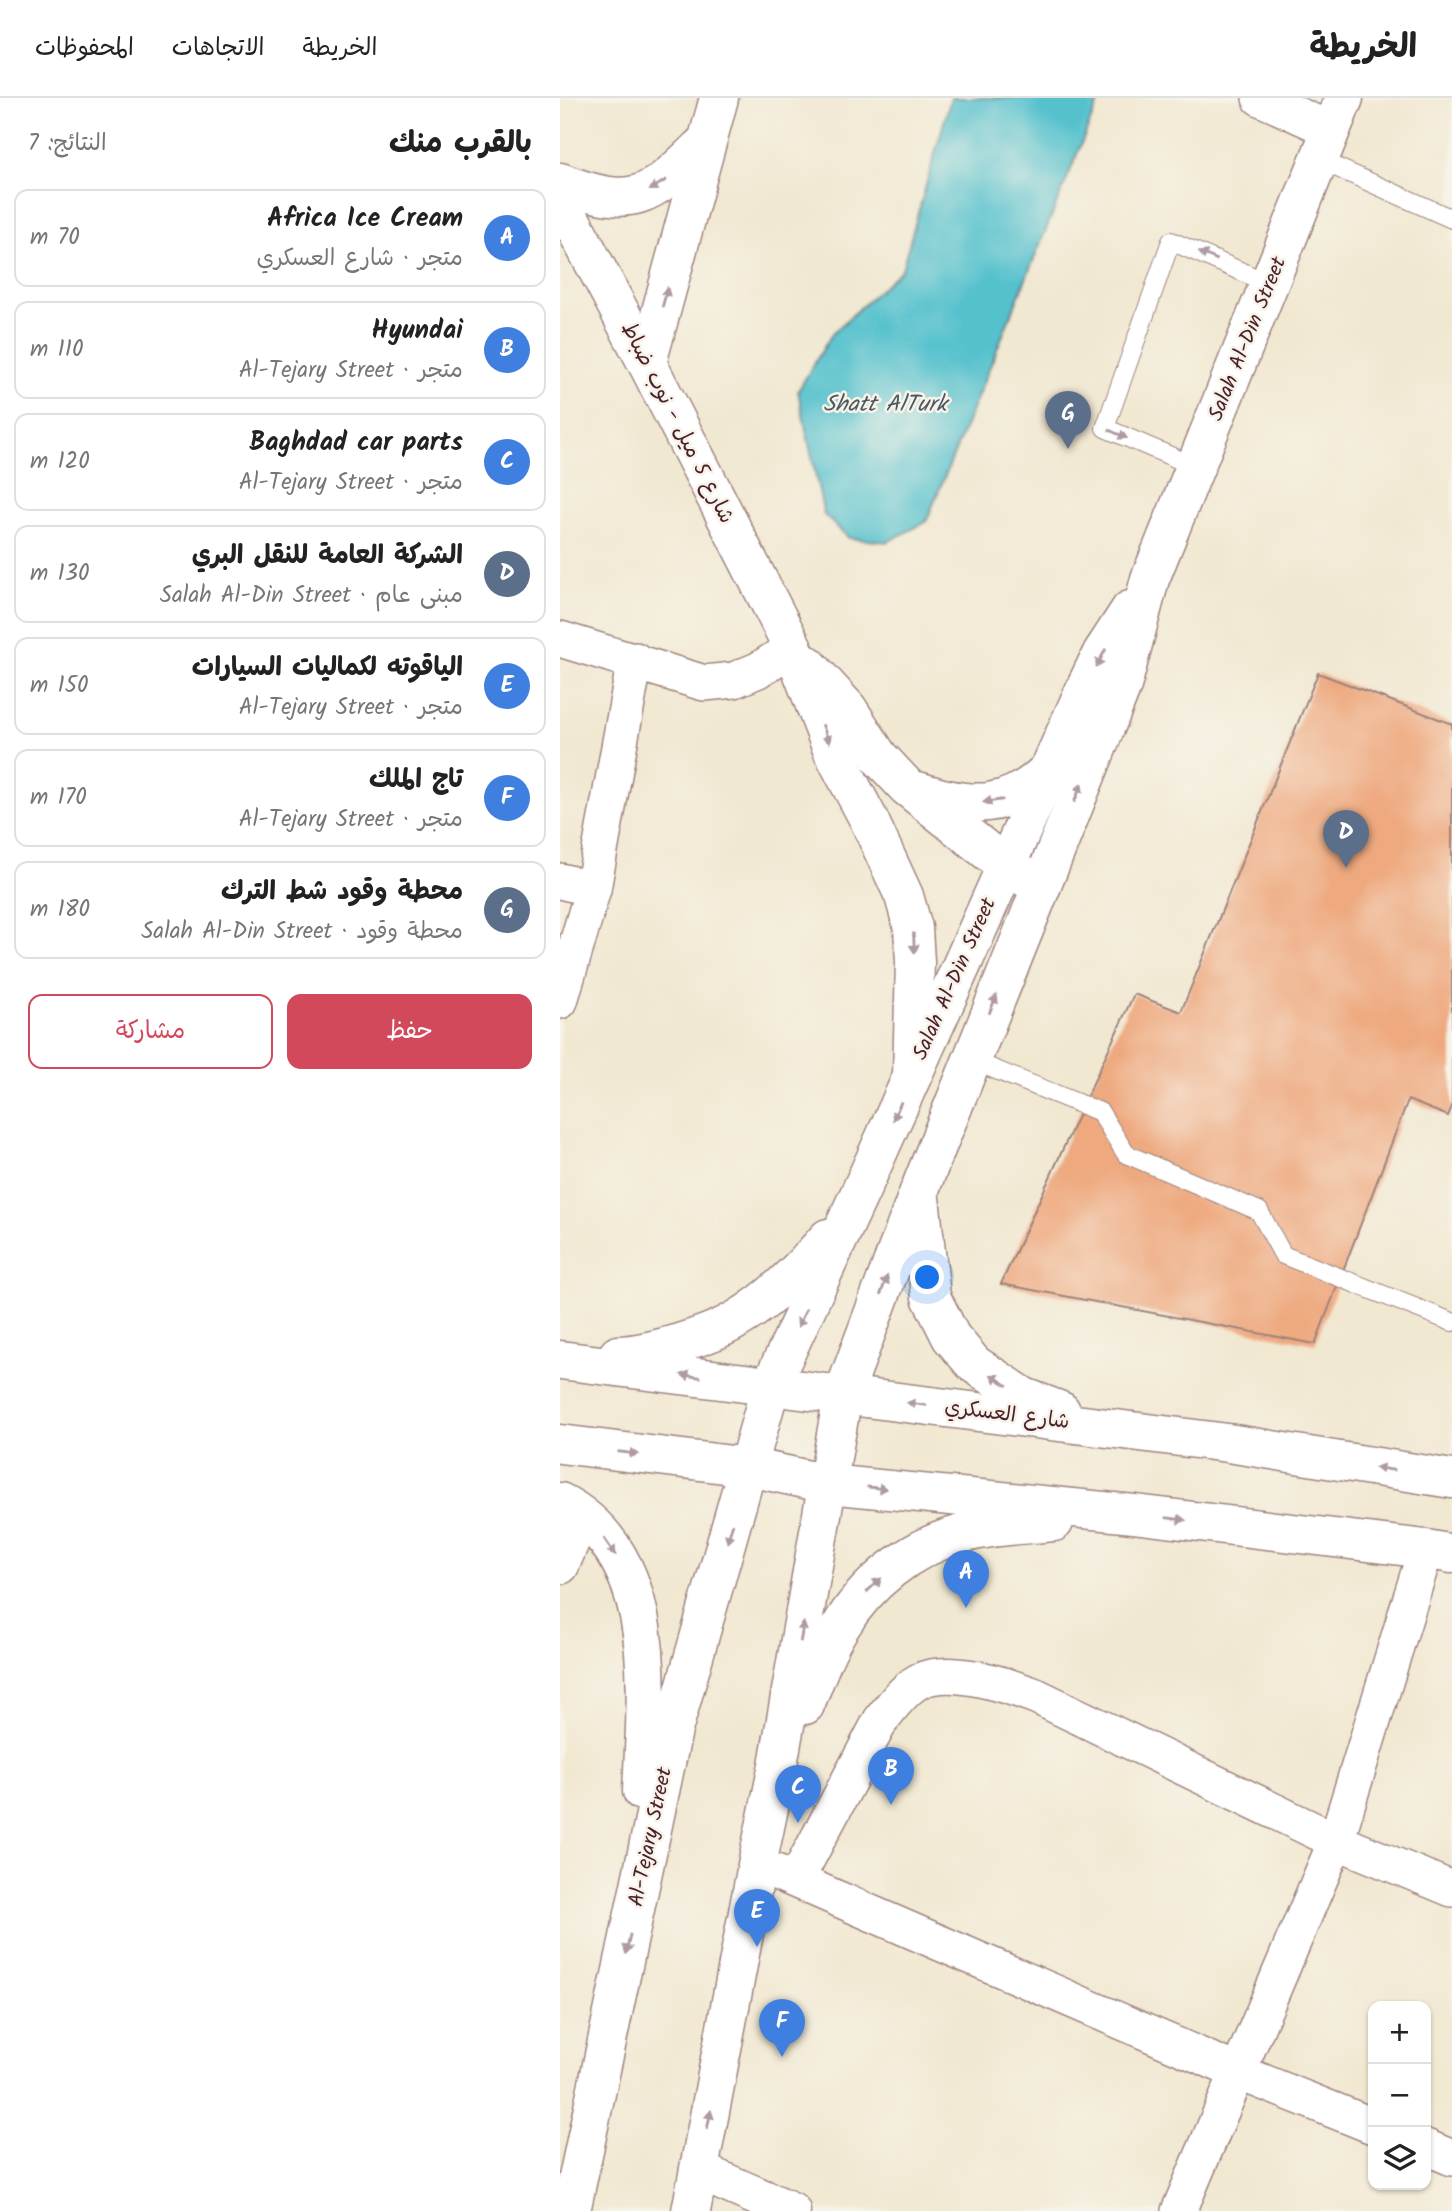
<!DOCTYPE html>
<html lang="ar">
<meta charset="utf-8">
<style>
body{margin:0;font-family:Kalam,"Playpen Sans Arabic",sans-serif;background:#f6f6f6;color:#222;direction:rtl}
.controls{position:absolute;right:21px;bottom:21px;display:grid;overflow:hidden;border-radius:14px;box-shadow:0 2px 5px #0004}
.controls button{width:63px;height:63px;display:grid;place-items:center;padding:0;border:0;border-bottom:2px solid #e0e0e0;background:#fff;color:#222;font:35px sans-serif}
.you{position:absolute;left:368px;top:1180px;width:24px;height:24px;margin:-18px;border:5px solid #fff;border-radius:50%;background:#1a73e8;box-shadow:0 0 0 10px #1a73e833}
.badge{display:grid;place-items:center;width:46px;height:46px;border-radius:50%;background:#d1495b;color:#fff;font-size:23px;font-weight:700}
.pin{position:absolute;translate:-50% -58px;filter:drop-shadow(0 2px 4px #0008)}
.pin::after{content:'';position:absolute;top:37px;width:24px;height:21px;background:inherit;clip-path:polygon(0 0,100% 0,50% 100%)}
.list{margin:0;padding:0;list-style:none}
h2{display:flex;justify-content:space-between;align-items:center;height:91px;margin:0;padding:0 28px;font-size:30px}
h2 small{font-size:23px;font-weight:400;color:#767676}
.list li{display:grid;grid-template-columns:46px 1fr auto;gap:21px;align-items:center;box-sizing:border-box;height:98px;margin:0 14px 14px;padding:0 14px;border:2px solid #e0e0e0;border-radius:14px}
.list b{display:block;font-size:26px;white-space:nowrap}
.list p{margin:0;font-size:23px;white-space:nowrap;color:#767676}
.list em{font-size:23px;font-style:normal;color:#767676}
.actions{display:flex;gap:14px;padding:21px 28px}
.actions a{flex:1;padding:16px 0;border:2px solid #d1495b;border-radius:14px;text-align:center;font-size:24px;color:#d1495b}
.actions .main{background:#d1495b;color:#fff}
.icon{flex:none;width:38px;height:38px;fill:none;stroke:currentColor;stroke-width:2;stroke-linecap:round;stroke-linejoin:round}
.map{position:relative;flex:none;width:892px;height:2113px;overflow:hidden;direction:ltr}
header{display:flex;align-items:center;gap:42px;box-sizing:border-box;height:98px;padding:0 35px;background:#fff;border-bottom:2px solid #e0e0e0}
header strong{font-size:33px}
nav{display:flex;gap:38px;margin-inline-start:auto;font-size:24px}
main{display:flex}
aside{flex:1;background:#fff}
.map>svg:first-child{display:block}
.water{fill:#55c1cd;stroke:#50707c;stroke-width:2}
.building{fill:#eea97f}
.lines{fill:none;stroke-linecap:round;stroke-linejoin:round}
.service-casing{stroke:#9e847e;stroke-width:20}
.minor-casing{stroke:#9e847e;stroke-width:38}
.tertiary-casing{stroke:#9e847e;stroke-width:41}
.secondary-casing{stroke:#9e847e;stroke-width:41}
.primary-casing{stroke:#9e847e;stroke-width:41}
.service{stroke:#fff;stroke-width:18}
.minor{stroke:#fff;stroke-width:35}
.tertiary{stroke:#fff;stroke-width:38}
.secondary{stroke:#fff;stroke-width:38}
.primary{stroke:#fff;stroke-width:38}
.oneway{fill:#ae9aa0}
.labels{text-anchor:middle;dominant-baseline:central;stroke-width:5;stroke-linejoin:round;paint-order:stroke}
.street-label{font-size:21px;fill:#4a1f2b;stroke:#f7f3e8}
.water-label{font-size:23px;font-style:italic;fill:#4e5864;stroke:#f7f3e8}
</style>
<header>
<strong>الخريطة</strong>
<nav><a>الخريطة</a><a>الاتجاهات</a><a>المحفوظات</a></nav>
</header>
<main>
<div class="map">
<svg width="892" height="2113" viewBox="0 0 892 2113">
<rect width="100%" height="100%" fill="#f7f3e8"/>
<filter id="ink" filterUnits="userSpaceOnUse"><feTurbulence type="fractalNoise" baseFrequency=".0143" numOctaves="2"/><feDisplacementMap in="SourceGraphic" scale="14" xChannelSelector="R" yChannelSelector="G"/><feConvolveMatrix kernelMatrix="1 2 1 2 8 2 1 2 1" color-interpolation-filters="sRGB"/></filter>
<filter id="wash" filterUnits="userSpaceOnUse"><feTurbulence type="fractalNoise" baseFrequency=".00686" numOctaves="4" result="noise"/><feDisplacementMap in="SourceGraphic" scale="28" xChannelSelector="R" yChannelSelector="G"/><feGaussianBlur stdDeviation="1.57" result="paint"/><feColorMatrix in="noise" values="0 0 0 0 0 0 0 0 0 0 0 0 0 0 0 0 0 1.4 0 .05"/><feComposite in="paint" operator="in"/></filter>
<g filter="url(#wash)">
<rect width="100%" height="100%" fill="#f1e8d1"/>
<path class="water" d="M 391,0 L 540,0 L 366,424 L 327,444 L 289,440 L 264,417 L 238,293 L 272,236 L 342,171 Z"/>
<g id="blocks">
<path class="building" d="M 758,575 L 892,626 L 892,1008 L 888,1018 L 848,1002 L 755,1246 L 441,1186 L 574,896 L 621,914 Z"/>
</g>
</g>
<g filter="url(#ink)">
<use href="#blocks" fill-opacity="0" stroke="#9e847e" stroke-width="2"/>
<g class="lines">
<defs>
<g id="service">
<path d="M 760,62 L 892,121"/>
<path d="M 636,369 L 545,330 L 611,143 L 710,186"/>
<path d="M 411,962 L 540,1014 L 566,1056 L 699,1113 L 723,1157 L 892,1224"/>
</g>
<g id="minor">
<path d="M 700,0 L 771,32"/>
<path d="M 0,541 L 144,585 L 174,582 L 198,572 L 233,550"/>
<path d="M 0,783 L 33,791"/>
<path d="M 0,903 L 33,791 L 75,562"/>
<path d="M 216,1774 L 678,1974 L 813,2028"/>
<path d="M 236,1782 L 321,1622 C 331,1609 344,1591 359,1583 C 390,1568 446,1587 476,1598 L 776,1743 L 892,1791"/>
<path d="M 866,2049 L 892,2060"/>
<path d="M 619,2113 L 776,1743 L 866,1451"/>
</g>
<g id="tertiary">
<path d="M 0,84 C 79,114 90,97 147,43"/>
<path d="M 87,265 L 159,0"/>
<path d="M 0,1467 L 21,1418"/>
<path d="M 139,2073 L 231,2113"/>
</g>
<g id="secondary">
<path d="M 0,101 L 87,265 L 233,550 L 273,654 L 309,722 L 344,798 L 353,830 L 355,864 L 352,978"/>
<path d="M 248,567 L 288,611 L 318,658 L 347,689 L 446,768 L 475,785"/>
<path d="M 358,693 C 410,710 449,713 490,670"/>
</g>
<g id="primary">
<path d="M 360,1100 L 371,1199 L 391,1239 L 414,1266 L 464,1299 L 501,1313"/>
<path d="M 58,1257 C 88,1256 150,1238 176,1222 C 211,1202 242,1170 268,1140"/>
<path d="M 0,1262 L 668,1345 L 892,1381"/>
<path d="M 0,1346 L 189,1369 L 268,1386 L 574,1416 L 866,1451 L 892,1456"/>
<path d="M 0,1404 C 104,1457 86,1596 82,1693"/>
<path d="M 245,1607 C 256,1580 265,1552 281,1528 C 306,1486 350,1450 398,1437 C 428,1428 462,1427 494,1424"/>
<path d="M 11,2113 L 113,1632 L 211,1287 L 304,1086 L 529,582 L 542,555 L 570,512"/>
<path d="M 131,2113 L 197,1767 L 218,1667 L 283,1297 L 360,1091 L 562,588 L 590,481 L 784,0"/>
</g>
</defs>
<use href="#service" class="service-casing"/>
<use href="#minor" class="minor-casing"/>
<use href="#tertiary" class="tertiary-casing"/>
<use href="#secondary" class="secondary-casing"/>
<use href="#primary" class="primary-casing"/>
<use href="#service" class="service"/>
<use href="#minor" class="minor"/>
<use href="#tertiary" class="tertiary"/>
<use href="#secondary" class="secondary"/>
<use href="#primary" class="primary"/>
</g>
<defs><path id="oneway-solid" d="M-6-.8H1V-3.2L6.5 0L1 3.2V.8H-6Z" transform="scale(1.75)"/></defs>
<g class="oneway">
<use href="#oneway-solid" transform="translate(98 87) rotate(148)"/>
<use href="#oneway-solid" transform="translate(648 158) rotate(-157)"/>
<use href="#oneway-solid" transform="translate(105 199) rotate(-75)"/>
<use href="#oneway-solid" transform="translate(558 336) rotate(24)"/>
<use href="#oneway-solid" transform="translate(541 560) rotate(118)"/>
<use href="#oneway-solid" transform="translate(266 636) rotate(69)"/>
<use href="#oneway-solid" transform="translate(518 695) rotate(-68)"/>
<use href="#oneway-solid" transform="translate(433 703) rotate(172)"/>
<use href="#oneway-solid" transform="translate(354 845) rotate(87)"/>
<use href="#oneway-solid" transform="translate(433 906) rotate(-68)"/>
<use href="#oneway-solid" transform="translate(337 1013) rotate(114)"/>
<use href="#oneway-solid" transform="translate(324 1187) rotate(-70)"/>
<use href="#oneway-solid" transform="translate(242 1220) rotate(115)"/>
<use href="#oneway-solid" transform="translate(131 1278) rotate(-173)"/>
<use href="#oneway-solid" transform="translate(439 1282) rotate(-147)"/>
<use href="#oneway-solid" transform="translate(357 1306) rotate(-173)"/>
<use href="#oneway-solid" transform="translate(68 1355) rotate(7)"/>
<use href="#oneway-solid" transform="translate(825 1371) rotate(-171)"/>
<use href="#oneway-solid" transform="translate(317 1390) rotate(6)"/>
<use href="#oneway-solid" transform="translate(616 1421) rotate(7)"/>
<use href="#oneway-solid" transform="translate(170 1435) rotate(106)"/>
<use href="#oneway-solid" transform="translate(50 1449) rotate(55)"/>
<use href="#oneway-solid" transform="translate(314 1487) rotate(-43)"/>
<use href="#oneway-solid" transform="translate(242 1534) rotate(-80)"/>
<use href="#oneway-solid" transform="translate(68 1846) rotate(102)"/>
<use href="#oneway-solid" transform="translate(149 2022) rotate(-79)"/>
</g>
</g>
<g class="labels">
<g class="street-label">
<text transform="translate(688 241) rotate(-68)">Salah Al-Din Street</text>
<text transform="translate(117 325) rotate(63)">شارع 5 ميل - نوب ضباط</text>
<text transform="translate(395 881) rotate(-66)">Salah Al-Din Street</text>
<text transform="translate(447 1317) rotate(7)">شارع العسكري</text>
<text transform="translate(91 1739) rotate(-78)">Al-Tejary Street</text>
</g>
<g class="water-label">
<text x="325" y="307">Shatt AlTurk</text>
</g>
</g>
</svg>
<div class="controls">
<button>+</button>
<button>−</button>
<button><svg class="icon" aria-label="layers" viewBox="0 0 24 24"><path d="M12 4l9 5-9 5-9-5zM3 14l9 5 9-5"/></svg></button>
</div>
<div class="you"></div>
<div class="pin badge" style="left:406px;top:1510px;background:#3f7fe0">A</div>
<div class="pin badge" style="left:331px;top:1707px;background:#3f7fe0">B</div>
<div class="pin badge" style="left:238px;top:1725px;background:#3f7fe0">C</div>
<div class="pin badge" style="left:786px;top:770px;background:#5c6f8a">D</div>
<div class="pin badge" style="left:197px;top:1849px;background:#3f7fe0">E</div>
<div class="pin badge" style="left:222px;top:1959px;background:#3f7fe0">F</div>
<div class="pin badge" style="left:508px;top:351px;background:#5c6f8a">G</div>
</div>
<aside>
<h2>بالقرب منك<small>النتائج: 7</small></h2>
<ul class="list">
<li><span class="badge" style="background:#3f7fe0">A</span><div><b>Africa Ice Cream</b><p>متجر · شارع العسكري</p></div><em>70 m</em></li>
<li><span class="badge" style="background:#3f7fe0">B</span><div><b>Hyundai</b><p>متجر · Al-Tejary Street</p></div><em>110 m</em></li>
<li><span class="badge" style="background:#3f7fe0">C</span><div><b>Baghdad car parts</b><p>متجر · Al-Tejary Street</p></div><em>120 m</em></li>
<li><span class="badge" style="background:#5c6f8a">D</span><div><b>الشركة العامة للنقل البري</b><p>مبنى عام · Salah Al-Din Street</p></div><em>130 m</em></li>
<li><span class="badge" style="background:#3f7fe0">E</span><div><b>الياقوته لكماليات السيارات</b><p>متجر · Al-Tejary Street</p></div><em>150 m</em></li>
<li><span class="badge" style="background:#3f7fe0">F</span><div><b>تاج الملك</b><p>متجر · Al-Tejary Street</p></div><em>170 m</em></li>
<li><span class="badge" style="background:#5c6f8a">G</span><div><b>محطة وقود شط الترك</b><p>محطة وقود · Salah Al-Din Street</p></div><em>180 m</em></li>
</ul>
<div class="actions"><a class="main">حفظ</a><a>مشاركة</a></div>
</aside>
</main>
